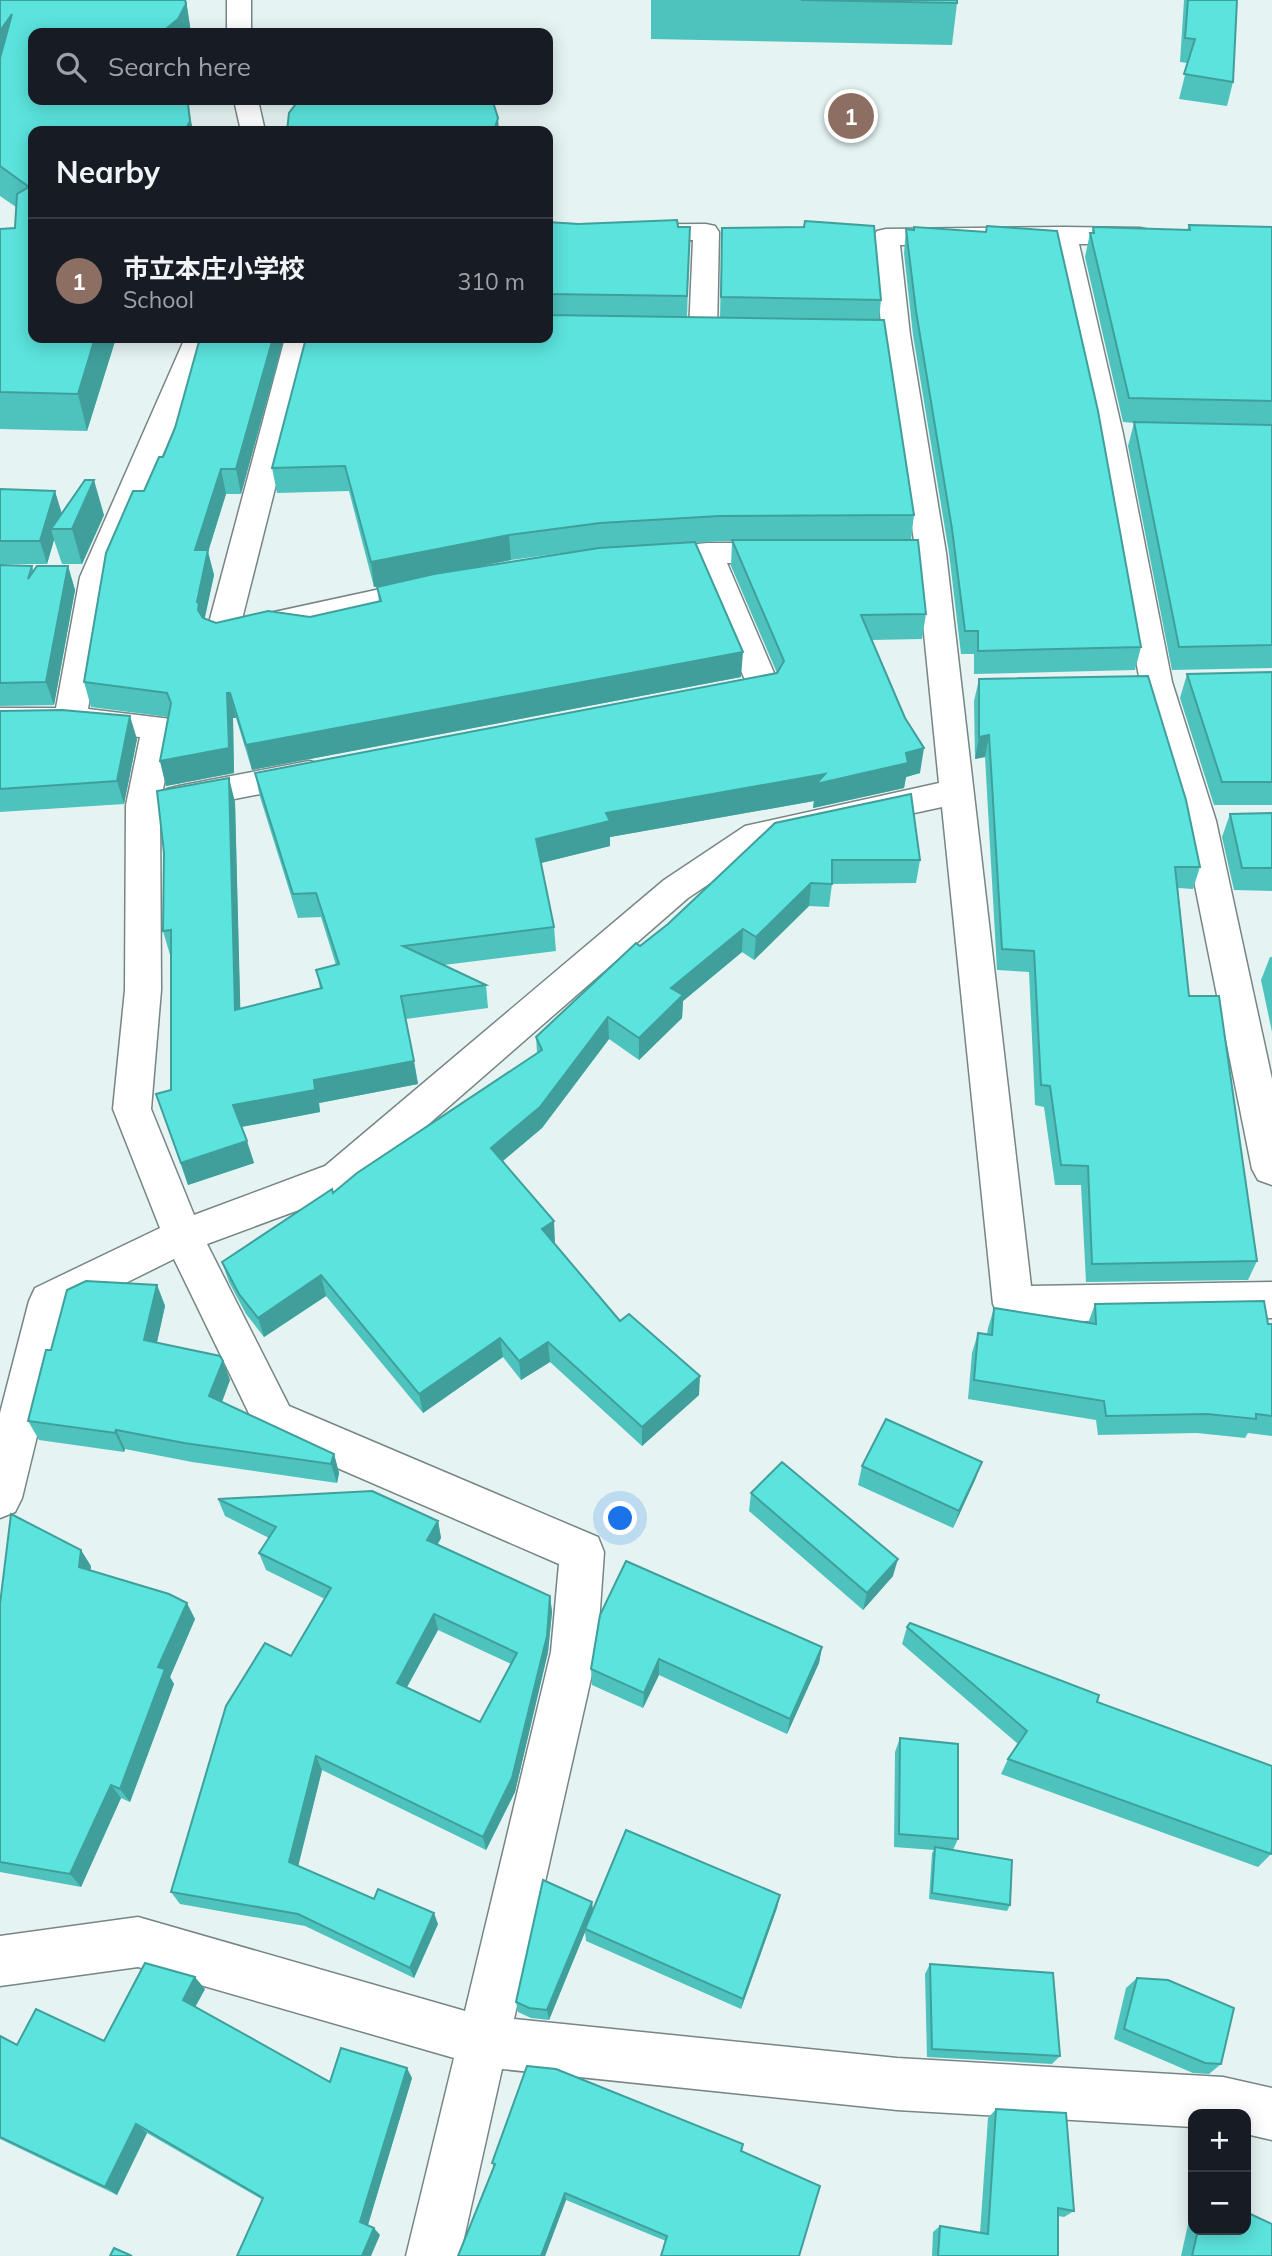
<!DOCTYPE html>
<meta charset="utf-8">
<style>
body{margin:0;font-family:Mulish,"Noto Sans JP",sans-serif;background:#242831;color:#f1f3f6}
.controls{position:absolute;right:21px;bottom:21px;display:grid;overflow:hidden;border-radius:14px;box-shadow:0 4px 18px #0003}
.controls button{width:63px;height:63px;display:grid;place-items:center;padding:0;border:0;border-bottom:2px solid #363941;background:#171b24;color:#f1f3f6;font:35px sans-serif}
.you{position:absolute;left:621px;top:1519px;width:24px;height:24px;margin:-18px;border:5px solid #fff;border-radius:50%;background:#1a73e8;box-shadow:0 0 0 10px #1a73e833}
.badge{display:grid;place-items:center;width:46px;height:46px;border-radius:50%;background:#b45309;color:#fff;font-size:23px;font-weight:700}
.pin{position:absolute;translate:-50% -50%;border:4px solid #fff;box-shadow:0 2px 7px #0006}
.list{margin:0;padding:0;list-style:none}
h2{display:flex;justify-content:space-between;align-items:center;height:91px;margin:0;padding:0 28px;font-size:30px}
h2 small{font-size:23px;font-weight:400;color:#9ea1a6}
.list li{display:grid;grid-template-columns:46px 1fr auto;gap:21px;align-items:center;box-sizing:border-box;height:126px;padding:0 28px;border-top:2px solid #363941}
.list b{display:block;font-size:26px;white-space:nowrap}
.list p{margin:0;font-size:23px;white-space:nowrap;color:#9ea1a6}
.list em{font-size:23px;font-style:normal;color:#9ea1a6}
.icon{flex:none;width:38px;height:38px;fill:none;stroke:currentColor;stroke-width:2;stroke-linecap:round;stroke-linejoin:round}
.map{position:relative;flex:none;width:1272px;height:2256px;overflow:hidden}
.search{position:absolute;background:#171b24;box-shadow:0 4px 18px #0003;left:28px;top:28px;width:525px;height:77px;display:flex;align-items:center;gap:18px;box-sizing:border-box;padding:0 24px;border-radius:14px;color:#9ea1a6;font-size:26px}
.panel{position:absolute;background:#171b24;box-shadow:0 4px 18px #0003;left:28px;top:126px;width:525px;height:217px;border-radius:14px}
.map>svg:first-child{display:block}
.lines{fill:none;stroke-linecap:round;stroke-linejoin:round}
.minor-casing{stroke:#778584;stroke-width:3}
.minor{fill:#fff;fill-rule:evenodd}
.wall{fill:#4ec3be;fill-rule:evenodd}
.shaded-wall{fill:#409f9b}
.building{fill:#5be3dd;stroke:#409f9b;stroke-width:2;fill-rule:evenodd}
</style>
<div class="map">
<svg width="1272" height="2256" viewBox="0 0 1272 2256">
<rect width="100%" height="100%" fill="#e5f4f3"/>
<g class="lines">
<defs>
<g id="minor">
<rect x="227" y="0" width="24" height="33"/>
<path d="M 234,100 L 258,100 L 265,131 L 241,131 Z"/>
<path d="M 706,224 L 715,226 L 719,232 L 717,331 L 713,337 L 703,339 L 693,337 L 689,331 L 693,240 L 548,241 L 548,225 Z"/>
<path d="M 1064,227 L 1140,228 L 1149,230 L 1153,236 L 1149,242 L 1140,244 L 1079,244 L 1123,434 L 1172,682 L 1216,821 L 1272,1079 L 1272,1185 L 1258,1180 L 1252,1169 L 1182,821 L 1140,682 L 1095,434 L 1053,244 L 900,245 L 910,335 L 946,553 L 1031,1286 L 1272,1282 L 1272,1318 L 1013,1322 L 999,1317 L 993,1304 L 942,807 L 767,845 L 688,898 L 353,1190 L 207,1244 L 289,1406 L 598,1537 L 604,1552 L 597,1652 L 514,2019 L 897,2058 L 1223,2077 L 1272,2088 L 1272,2140 L 1246,2134 L 1246,2114 L 1193,2114 L 1193,2127 L 897,2110 L 502,2069 L 460,2256 L 406,2256 L 454,2058 L 138,1967 L 0,1986 L 0,1936 L 138,1917 L 465,2011 L 551,1652 L 559,1564 L 259,1434 L 174,1259 L 67,1312 L 22,1498 L 15,1512 L 0,1518 L 0,1413 L 29,1301 L 35,1288 L 160,1228 L 113,1109 L 125,990 L 126,805 L 140,737 L 70,731 L 0,732 L 0,708 L 56,708 L 80,577 L 185,338 L 213,338 L 110,577 L 88,709 L 171,719 L 175,727 L 160,805 L 161,990 L 151,1109 L 194,1215 L 325,1166 L 664,880 L 745,826 L 939,783 L 916,553 L 882,335 L 873,237 L 877,231 L 886,229 Z"/>
<path d="M 285,338 L 313,338 L 242,619 L 431,578 L 442,581 L 447,588 L 442,595 L 431,598 L 222,645 L 211,642 L 206,634 Z"/>
<path d="M 707,543 L 785,543 L 796,546 L 800,553 L 796,560 L 785,563 L 727,563 L 780,687 L 775,695 L 726,706 L 714,703 L 710,695 L 714,687 L 745,680 L 696,564 L 650,567 L 639,564 L 635,557 L 639,550 Z"/>
<path d="M 309,761 L 321,764 L 326,773 L 321,782 L 179,810 L 167,807 L 162,798 L 167,789 L 179,786 Z"/>
</g>
</defs>
<use href="#minor" class="minor-casing"/>
<use href="#minor" class="minor"/>
</g>
<g class="wall">
<path d="M 0,0 L 186,0 L 191,33 L 33,33 L 33,338 L 116,338 L 87,431 L 0,429 L 0,229 L 15,228 L 16,207 L 0,196 Z"/>
<path d="M 651,0 L 957,0 L 957,3 L 952,45 L 651,39 Z"/>
<path d="M 1184,0 L 1237,0 L 1233,82 L 1227,106 L 1179,99 L 1188,63 L 1180,62 Z"/>
<path d="M 548,222 L 690,227 L 687,317 L 720,318 L 722,228 L 881,300 L 879,320 L 914,515 L 911,540 L 926,614 L 922,639 L 872,640 L 920,773 L 906,777 L 904,788 L 813,808 L 814,801 L 610,837 L 610,846 L 541,863 L 554,927 L 556,951 L 444,965 L 486,985 L 488,1008 L 406,1019 L 418,1084 L 319,1103 L 320,1112 L 242,1127 L 254,1163 L 188,1185 L 156,1094 L 171,1090 L 171,955 L 170,955 L 163,931 L 235,802 L 240,1009 L 320,988 L 316,970 L 336,965 L 321,917 L 298,918 L 260,797 L 255,773 L 777,673 L 731,566 L 732,541 L 718,541 L 696,543 L 741,677 L 252,770 L 236,718 L 233,718 L 234,773 L 166,786 L 160,761 L 168,717 L 91,707 L 84,682 L 144,491 L 163,457 L 175,428 L 200,338 L 284,338 L 241,494 L 226,494 L 208,552 L 214,575 L 204,619 L 216,623 L 310,617 L 379,602 L 377,587 L 402,582 L 374,587 L 349,491 L 277,493 L 272,468 L 548,338 ZM 593,549 L 454,571 L 511,560 Z"/>
<path d="M 1189,225 L 1272,227 L 1272,668 L 1172,670 L 1128,446 L 1134,423 L 1123,422 L 1085,257 L 1090,233 L 1092,233 L 1093,227 L 1187,230 Z"/>
<path d="M 987,226 L 1141,647 L 1135,670 L 974,674 L 974,654 L 961,654 L 949,553 L 913,335 L 904,253 L 906,229 L 986,232 Z"/>
<path d="M 0,489 L 62,514 L 104,515 L 82,564 L 62,564 L 54,540 L 47,564 L 0,564 Z"/>
<path d="M 0,565 L 32,566 L 34,571 L 68,566 L 75,590 L 54,705 L 0,706 Z"/>
<path d="M 1272,672 L 1272,805 L 1214,805 L 1180,698 L 1187,674 Z"/>
<path d="M 979,679 L 1200,867 L 1193,889 L 1178,888 L 1189,996 L 1257,1261 L 1248,1280 L 1086,1282 L 1081,1185 L 1055,1185 L 1044,1107 L 1035,1105 L 1029,972 L 997,970 L 985,757 L 975,759 L 974,701 Z"/>
<path d="M 0,711 L 137,739 L 124,804 L 0,812 Z"/>
<path d="M 1272,813 L 1272,891 L 1234,890 L 1222,837 L 1230,814 Z"/>
<path d="M 775,823 L 920,860 L 916,883 L 832,884 L 829,907 L 809,906 L 754,960 L 742,952 L 683,1001 L 682,1018 L 639,1060 L 609,1039 L 542,1128 L 503,1161 L 555,1242 L 553,1243 L 620,1321 L 699,1395 L 642,1446 L 550,1362 L 521,1380 L 503,1357 L 423,1413 L 326,1296 L 264,1337 L 246,1314 L 229,1282 L 222,1262 L 333,1193 L 537,1053 L 536,1037 L 640,946 L 668,924 Z"/>
<path d="M 1270,957 L 1272,957 L 1272,1032 L 1261,980 Z"/>
<path d="M 157,1285 L 165,1306 L 157,1342 L 223,1361 L 230,1380 L 222,1402 L 334,1454 L 339,1473 L 337,1483 L 192,1462 L 125,1449 L 124,1452 L 39,1440 L 28,1421 L 51,1350 Z"/>
<path d="M 1095,1304 L 1272,1324 L 1272,1436 L 1248,1433 L 1245,1438 L 1197,1433 L 1098,1435 L 1096,1420 L 968,1399 L 972,1353 L 978,1333 L 987,1334 L 988,1328 L 994,1308 L 1088,1323 Z"/>
<path d="M 982,1462 L 975,1480 L 953,1528 L 858,1485 L 862,1466 Z"/>
<path d="M 751,1493 L 893,1576 L 863,1610 L 749,1511 Z"/>
<path d="M 218,1499 L 438,1521 L 441,1538 L 438,1544 L 550,1596 L 552,1612 L 548,1652 L 515,1792 L 486,1850 L 322,1770 L 298,1866 L 374,1899 L 438,1924 L 414,1978 L 305,1926 L 180,1904 L 171,1892 L 291,1656 L 325,1599 L 266,1570 L 259,1553 L 269,1538 L 225,1516 ZM 438,1630 L 511,1664 L 480,1722 L 407,1687 Z"/>
<path d="M 91,1566 L 90,1570 L 195,1619 L 170,1677 L 174,1684 L 130,1802 L 121,1798 L 81,1887 L 0,1872 L 0,1604 Z"/>
<path d="M 600,1615 L 822,1647 L 819,1663 L 787,1734 L 659,1675 L 643,1708 L 592,1685 L 591,1669 Z"/>
<path d="M 907,1627 L 1097,1702 L 1271,1854 L 1258,1867 L 1001,1774 L 1008,1759 L 1018,1744 L 902,1644 Z"/>
<path d="M 900,1738 L 958,1839 L 953,1850 L 1010,1905 L 1007,1911 L 929,1899 L 932,1853 L 934,1850 L 894,1847 L 895,1752 Z"/>
<path d="M 780,1895 L 777,1908 L 741,2009 L 586,1941 L 585,1932 L 549,2020 L 531,2018 L 518,2012 L 516,2002 L 592,1902 L 593,1910 Z"/>
<path d="M 930,1964 L 1060,2056 L 1052,2064 L 927,2057 L 925,1974 Z"/>
<path d="M 1137,1978 L 1221,2064 L 1209,2074 L 1193,2073 L 1114,2039 L 1126,1988 Z"/>
<path d="M 205,1989 L 195,2007 L 330,2082 L 412,2078 L 368,2225 L 380,2235 L 263,2200 L 147,2133 L 117,2195 L 0,2139 L 0,2036 L 17,2045 L 104,2041 Z"/>
<path d="M 996,2109 L 1074,2211 L 1064,2217 L 1058,2216 L 1058,2256 L 932,2256 L 933,2232 L 940,2226 L 980,2233 L 988,2118 Z"/>
<path d="M 741,2151 L 666,2241 L 566,2200 L 545,2256 L 458,2256 L 494,2167 L 492,2163 Z"/>
<path d="M 1193,2202 L 1193,2230 L 1246,2230 L 1272,2256 L 1181,2256 Z"/>
</g>
<g class="shaded-wall">
<path d="M 185,0 L 186,0 L 191,33 L 161,33 Z"/>
<path d="M 12,14 L 0,81 L 0,31 Z"/>
<path d="M 188,104 L 193,131 L 185,131 Z"/>
<path d="M 498,118 L 499,131 L 494,131 Z"/>
<path d="M 95,338 L 116,338 L 87,431 L 78,394 Z"/>
<path d="M 273,338 L 284,338 L 241,494 L 236,469 Z"/>
<path d="M 221,469 L 226,494 L 208,552 L 214,575 L 204,622 L 204,635 L 197,602 L 195,550 Z"/>
<path d="M 94,480 L 104,515 L 82,564 L 72,529 Z"/>
<path d="M 55,491 L 62,514 L 51,529 L 54,540 L 47,564 L 40,541 Z"/>
<path d="M 509,535 L 511,560 L 374,587 L 371,562 Z"/>
<path d="M 68,566 L 75,590 L 54,705 L 46,682 Z"/>
<path d="M 743,652 L 741,677 L 252,770 L 246,745 Z"/>
<path d="M 227,693 L 230,693 L 236,718 L 233,718 L 234,773 L 166,786 L 160,761 Z"/>
<path d="M 130,716 L 137,739 L 124,804 L 117,781 Z"/>
<path d="M 989,735 L 985,757 L 975,759 L 979,737 Z"/>
<path d="M 924,748 L 920,773 L 906,777 L 904,788 L 813,808 L 814,801 L 610,837 L 610,846 L 537,864 L 536,839 L 606,813 L 825,774 Z"/>
<path d="M 229,778 L 235,802 L 241,1033 L 235,1010 Z"/>
<path d="M 811,883 L 809,906 L 754,960 L 756,937 Z"/>
<path d="M 743,929 L 742,952 L 683,1001 L 682,1018 L 639,1060 L 639,1038 L 671,988 Z"/>
<path d="M 608,1017 L 609,1039 L 542,1128 L 493,1169 L 491,1148 Z"/>
<path d="M 414,1061 L 418,1084 L 319,1103 L 320,1112 L 240,1127 L 233,1105 L 314,1080 Z"/>
<path d="M 247,1141 L 254,1163 L 188,1185 L 181,1163 Z"/>
<path d="M 554,1221 L 555,1242 L 543,1249 L 542,1229 Z"/>
<path d="M 321,1275 L 326,1296 L 264,1337 L 258,1318 Z"/>
<path d="M 157,1285 L 165,1306 L 153,1360 L 144,1340 Z"/>
<path d="M 500,1338 L 503,1357 L 423,1413 L 419,1394 Z"/>
<path d="M 548,1342 L 550,1362 L 521,1380 L 519,1361 Z"/>
<path d="M 223,1361 L 230,1380 L 217,1415 L 209,1396 Z"/>
<path d="M 700,1376 L 699,1395 L 642,1446 L 642,1427 Z"/>
<path d="M 116,1430 L 125,1449 L 124,1452 L 115,1433 Z"/>
<path d="M 334,1454 L 339,1473 L 337,1483 L 331,1464 Z"/>
<path d="M 982,1462 L 975,1480 L 953,1528 L 959,1511 Z"/>
<path d="M 438,1521 L 441,1538 L 431,1556 L 427,1540 Z"/>
<path d="M 81,1550 L 91,1566 L 89,1584 L 79,1567 Z"/>
<path d="M 898,1559 L 893,1576 L 863,1610 L 867,1593 Z"/>
<path d="M 550,1596 L 552,1612 L 548,1652 L 515,1792 L 486,1850 L 483,1837 Z"/>
<path d="M 187,1603 L 195,1619 L 170,1677 L 174,1684 L 130,1802 L 120,1789 L 158,1667 Z"/>
<path d="M 434,1614 L 438,1630 L 401,1698 L 397,1683 Z"/>
<path d="M 822,1647 L 819,1663 L 787,1734 L 790,1719 Z"/>
<path d="M 659,1659 L 659,1675 L 643,1708 L 644,1693 Z"/>
<path d="M 316,1756 L 322,1770 L 296,1875 L 289,1862 Z"/>
<path d="M 111,1785 L 121,1798 L 81,1887 L 70,1874 Z"/>
<path d="M 780,1895 L 777,1908 L 741,2009 L 743,1999 Z"/>
<path d="M 592,1902 L 593,1914 L 585,1929 L 585,1932 L 549,2020 L 547,2010 Z"/>
<path d="M 434,1913 L 438,1924 L 414,1978 L 410,1968 Z"/>
<path d="M 195,1977 L 205,1989 L 193,2011 L 183,2000 Z"/>
<path d="M 407,2068 L 412,2078 L 367,2228 L 360,2222 Z"/>
<path d="M 136,2124 L 147,2133 L 117,2195 L 105,2187 Z"/>
<path d="M 565,2193 L 566,2200 L 545,2256 L 541,2256 Z"/>
<path d="M 374,2228 L 380,2235 L 371,2256 L 362,2256 Z"/>
</g>
<g class="building">
<path d="M 0,0 L 185,0 L 186,4 L 178,19 L 161,33 L 33,33 L 33,100 L 184,100 L 188,104 L 190,121 L 185,131 L 33,131 L 33,338 L 95,338 L 78,394 L 0,392 L 0,229 L 15,228 L 17,194 L 29,187 L 0,166 L 0,58 L 12,14 L 0,31 Z"/>
<path d="M 801,0 L 957,0 L 957,3 Z"/>
<path d="M 1188,0 L 1237,0 L 1233,82 L 1184,74 L 1195,39 L 1185,38 Z"/>
<path d="M 299,100 L 491,100 L 493,102 L 498,118 L 494,131 L 287,131 L 289,113 Z"/>
<path d="M 677,220 L 678,227 L 690,227 L 687,296 L 548,294 L 548,222 L 578,224 Z"/>
<path d="M 805,221 L 874,226 L 881,300 L 721,297 L 722,228 L 804,227 Z"/>
<path d="M 1189,225 L 1272,227 L 1272,401 L 1129,398 L 1090,233 L 1094,233 L 1093,227 L 1190,230 Z"/>
<path d="M 987,226 L 1057,231 L 1098,411 L 1141,647 L 978,651 L 978,631 L 965,631 L 952,529 L 916,311 L 906,229 L 914,230 L 914,227 L 986,232 Z"/>
<path d="M 548,315 L 884,320 L 914,515 L 719,516 L 600,523 L 509,535 L 371,562 L 345,466 L 272,468 L 306,338 L 548,338 Z"/>
<path d="M 200,338 L 273,338 L 236,469 L 221,469 L 195,550 L 208,550 L 197,602 L 199,603 L 198,610 L 203,618 L 216,623 L 268,611 L 310,617 L 381,601 L 377,587 L 434,574 L 599,548 L 695,542 L 743,652 L 246,745 L 230,693 L 227,693 L 229,748 L 160,761 L 171,703 L 167,693 L 84,682 L 106,553 L 133,491 L 144,491 L 159,457 L 163,457 L 175,428 Z"/>
<path d="M 1134,422 L 1272,425 L 1272,645 L 1179,647 Z"/>
<path d="M 85,480 L 94,480 L 72,529 L 51,529 Z"/>
<path d="M 0,489 L 55,491 L 40,541 L 0,541 Z"/>
<path d="M 732,540 L 918,540 L 926,614 L 861,615 L 905,718 L 924,748 L 906,753 L 908,763 L 816,784 L 825,774 L 606,813 L 610,821 L 536,839 L 554,927 L 403,946 L 486,985 L 401,996 L 414,1061 L 314,1080 L 315,1090 L 233,1105 L 247,1141 L 181,1163 L 156,1094 L 171,1090 L 171,930 L 163,931 L 164,853 L 157,791 L 229,778 L 235,1010 L 322,988 L 316,970 L 339,964 L 316,893 L 293,894 L 255,773 L 777,673 L 784,661 Z"/>
<path d="M 0,565 L 32,566 L 28,579 L 37,566 L 68,566 L 46,682 L 0,683 Z"/>
<path d="M 1272,672 L 1272,782 L 1222,782 L 1187,674 Z"/>
<path d="M 1148,676 L 1186,800 L 1200,867 L 1175,867 L 1189,996 L 1219,996 L 1257,1261 L 1092,1264 L 1088,1166 L 1061,1165 L 1050,1086 L 1041,1085 L 1034,951 L 1002,949 L 989,735 L 979,737 L 979,679 Z"/>
<path d="M 62,710 L 130,716 L 117,781 L 0,789 L 0,711 Z"/>
<path d="M 911,794 L 920,860 L 832,860 L 832,884 L 811,883 L 756,937 L 743,929 L 671,988 L 683,995 L 639,1038 L 608,1017 L 540,1107 L 491,1148 L 554,1221 L 542,1229 L 620,1321 L 629,1314 L 700,1376 L 642,1427 L 548,1342 L 519,1361 L 500,1338 L 419,1394 L 321,1275 L 258,1318 L 239,1294 L 222,1262 L 332,1189 L 333,1193 L 357,1173 L 542,1050 L 536,1037 L 636,943 L 640,946 L 668,924 L 775,823 Z"/>
<path d="M 1272,813 L 1272,868 L 1242,868 L 1230,814 Z"/>
<path d="M 86,1281 L 157,1285 L 144,1340 L 220,1356 L 223,1361 L 209,1396 L 334,1454 L 331,1464 L 184,1443 L 116,1430 L 115,1433 L 28,1421 L 46,1350 L 51,1350 L 67,1290 Z"/>
<path d="M 1264,1301 L 1268,1324 L 1272,1324 L 1272,1416 L 1256,1414 L 1256,1419 L 1207,1414 L 1106,1416 L 1104,1401 L 974,1380 L 978,1333 L 992,1335 L 994,1308 L 1096,1324 L 1095,1304 Z"/>
<path d="M 886,1419 L 982,1462 L 959,1511 L 862,1466 Z"/>
<path d="M 782,1462 L 898,1559 L 867,1593 L 751,1493 Z"/>
<path d="M 372,1491 L 438,1521 L 427,1540 L 550,1596 L 547,1636 L 512,1778 L 483,1837 L 316,1756 L 289,1862 L 374,1899 L 378,1889 L 434,1913 L 410,1968 L 298,1914 L 171,1892 L 226,1706 L 265,1643 L 291,1656 L 331,1588 L 259,1553 L 276,1527 L 218,1499 ZM 434,1614 L 517,1653 L 480,1722 L 397,1683 Z"/>
<path d="M 11,1514 L 81,1550 L 79,1567 L 169,1594 L 187,1603 L 158,1667 L 165,1669 L 120,1789 L 111,1785 L 70,1874 L 0,1862 L 0,1604 Z"/>
<path d="M 626,1561 L 822,1647 L 790,1719 L 659,1659 L 644,1693 L 591,1669 L 600,1615 Z"/>
<path d="M 910,1623 L 1099,1695 L 1097,1702 L 1272,1766 L 1272,1849 L 1271,1854 L 1008,1759 L 1027,1731 L 907,1627 Z"/>
<path d="M 900,1738 L 958,1744 L 958,1839 L 899,1834 Z"/>
<path d="M 626,1830 L 780,1895 L 743,1999 L 585,1929 Z"/>
<path d="M 935,1847 L 1012,1860 L 1010,1905 L 932,1893 Z"/>
<path d="M 543,1880 L 592,1902 L 547,2010 L 529,2008 L 516,2002 Z"/>
<path d="M 145,1963 L 195,1977 L 183,2000 L 330,2082 L 341,2048 L 407,2068 L 360,2222 L 374,2228 L 362,2256 L 237,2256 L 263,2198 L 136,2124 L 105,2187 L 0,2137 L 0,2036 L 17,2045 L 36,2009 L 104,2041 Z"/>
<path d="M 930,1964 L 1053,1973 L 1060,2056 L 932,2049 Z"/>
<path d="M 1137,1978 L 1168,1980 L 1234,2008 L 1221,2064 L 1205,2063 L 1124,2029 Z"/>
<path d="M 527,2066 L 556,2069 L 743,2144 L 741,2151 L 820,2186 L 799,2256 L 661,2256 L 667,2236 L 565,2193 L 541,2256 L 458,2256 L 495,2164 L 492,2163 Z"/>
<path d="M 996,2109 L 1066,2113 L 1074,2211 L 1058,2208 L 1058,2256 L 938,2256 L 940,2226 L 988,2234 Z"/>
<path d="M 1246,2212 L 1272,2224 L 1272,2256 L 1192,2256 L 1198,2230 L 1246,2230 Z"/>
<path d="M 114,2248 L 132,2256 L 110,2256 Z"/>
</g>
</svg>
<div class="controls">
<button>+</button>
<button>−</button>
</div>
<div class="you"></div>
<div class="pin badge" style="left:851px;top:116px;background:#8d6e63">1</div>
<div class="search"><svg class="icon" aria-label="search" viewBox="0 0 24 24"><circle cx="10" cy="10" r="6"/><path d="M15 15l6 6"/></svg>Search here</div>
<section class="panel">
<h2>Nearby<small></small></h2>
<ul class="list">
<li><span class="badge" style="background:#8d6e63">1</span><div><b>市立本庄小学校</b><p>School</p></div><em>310 m</em></li>
</ul>
</section>
</div>
